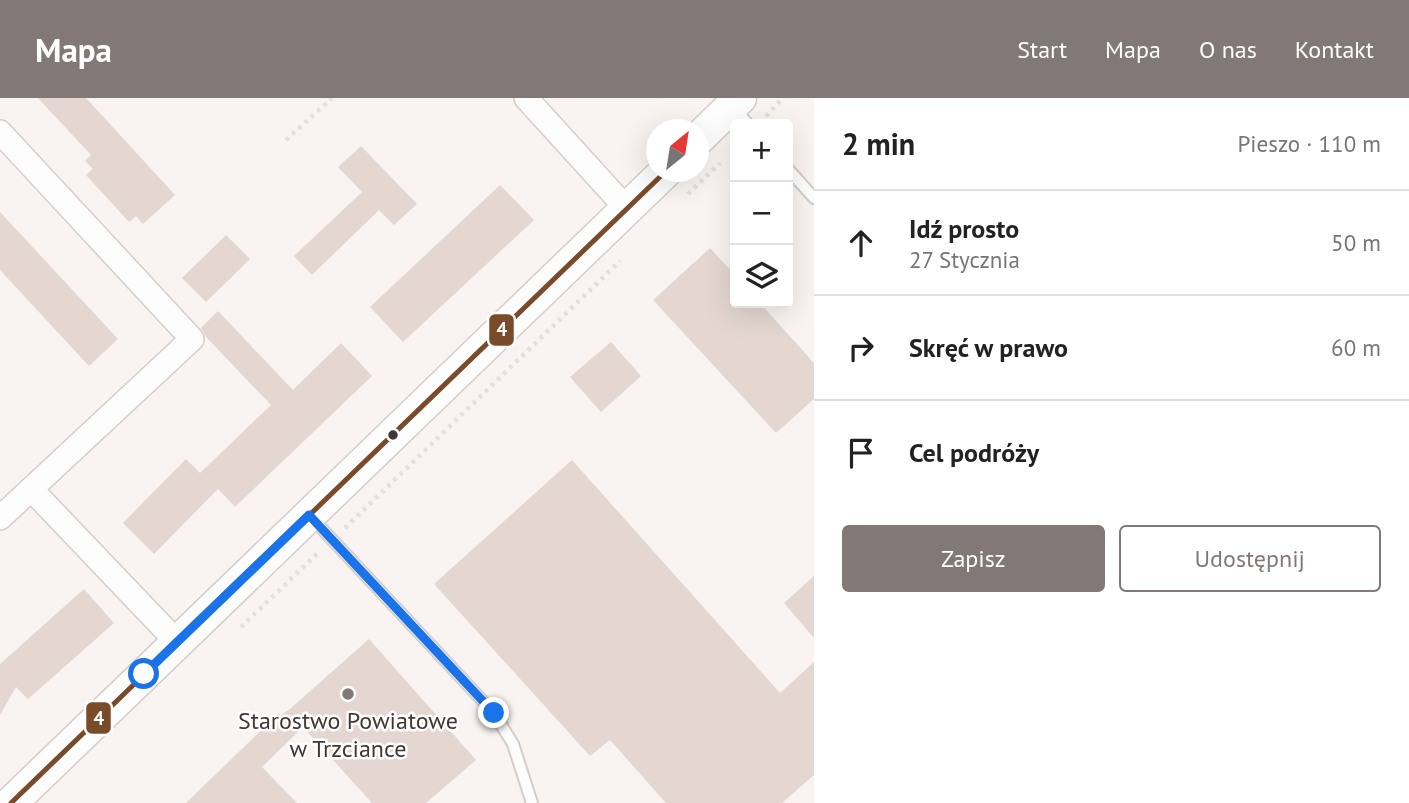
<!DOCTYPE html>
<html lang="pl">
<meta charset="utf-8">
<style>
body{margin:0;font-family:"PT Sans",sans-serif;background:#f2f2f2;color:#222}
.controls{position:absolute;right:21px;top:21px;display:grid;overflow:hidden;border-radius:7px;box-shadow:0 7px 28px #0002}
.controls button{width:63px;height:63px;display:grid;place-items:center;padding:0;border:0;border-bottom:2px solid #e0e0e0;background:#fff;color:#222;font:35px sans-serif}
.compass{position:absolute;left:646px;top:21px;width:63px;height:63px;border-radius:50%;background:#fff;box-shadow:0 7px 28px #0002;rotate:30deg}
.stop{position:absolute;width:21px;height:21px;margin:-16px;border:5px solid #1a73e8;border-radius:50%;background:#fff}
.stop.end{background:#1a73e8;border-color:#fff;box-shadow:0 2px 7px #0008}
.list{margin:0;padding:0;list-style:none}
h2{display:flex;justify-content:space-between;align-items:center;height:91px;margin:0;padding:0 28px;font-size:30px}
h2 small{font-size:23px;font-weight:400;color:#767676}
.list li{display:grid;grid-template-columns:46px 1fr auto;gap:21px;align-items:center;box-sizing:border-box;height:105px;padding:0 28px;border-top:2px solid #e0e0e0}
.list b{display:block;font-size:26px;white-space:nowrap}
.list p{margin:0;font-size:23px;white-space:nowrap;color:#767676}
.list em{font-size:23px;font-style:normal;color:#767676}
.actions{display:flex;gap:14px;padding:21px 28px}
.actions a{flex:1;padding:16px 0;border:2px solid #827977;border-radius:7px;text-align:center;font-size:24px;color:#827977}
.actions .main{background:#827977;color:#fff}
.icon{flex:none;width:38px;height:38px;fill:none;stroke:currentColor;stroke-width:2;stroke-linecap:round;stroke-linejoin:round}
.map{position:relative;flex:none;width:814px;height:705px;overflow:hidden}
header{display:flex;align-items:center;gap:42px;box-sizing:border-box;height:98px;padding:0 35px;background:#827977;color:#fff}
header strong{font-size:33px}
nav{display:flex;gap:38px;margin-inline-start:auto;font-size:24px}
main{display:flex}
aside{flex:1;background:#fff}
.map>svg:first-child{display:block}
.building{fill:#e4d7d1}
.lines{fill:none;stroke-linecap:round;stroke-linejoin:round}
.lane-casing{stroke:#d6cdcb;stroke-width:14}
.street-casing{stroke:#d6cdcb;stroke-width:26}
.secondary-casing{stroke:#d6cdcb;stroke-width:35}
.path{stroke:#e1dfdf;stroke-width:4.5;stroke-dasharray:3.5 5;stroke-linecap:butt}
.lane{stroke:#fefdfd;stroke-width:10}
.street{stroke:#fefdfd;stroke-width:23}
.secondary{stroke:#fefdfd;stroke-width:32}
.bus-1-casing{stroke:#fff;stroke-width:10}
.bus-1{stroke:#7a4b2a;stroke-width:5}
.route{stroke:#1a73e8;stroke-width:9}
.bus-dot{fill:#423735;stroke:#fff;stroke-width:2.5}
.poi-dot{fill:#827977;stroke:#fff;stroke-width:2.5}
.labels{text-anchor:middle;dominant-baseline:central;stroke-width:5;stroke-linejoin:round;paint-order:stroke}
.poi-label{font-size:24px;fill:#423735;stroke:#fff}
.line-badge{stroke:#fff;stroke-width:2.5}
.badge-label{font-size:19px;text-anchor:middle;font-weight:bold;fill:#fff}
</style>
<header>
<strong>Mapa</strong>
<nav><a>Start</a><a>Mapa</a><a>O nas</a><a>Kontakt</a></nav>
</header>
<main>
<div class="map">
<svg width="814" height="705" viewBox="0 0 814 705">
<rect width="100%" height="100%" fill="#f9f3f2"/>
<g class="building">
<path d="M 38,0 L 86,0 L 175,97 L 143,126 L 136,118 L 129,124 L 86,77 L 93,71 L 85,63 L 91,57 Z"/>
<path d="M 361,48 L 417,106 L 394,127 L 379,112 L 312,177 L 294,158 L 362,94 L 338,69 Z"/>
<path d="M 500,87 L 534,122 L 403,244 L 370,209 Z"/>
<path d="M 0,114 L 118,241 L 89,268 L 0,172 Z"/>
<path d="M 226,137 L 250,161 L 206,204 L 182,180 Z"/>
<path d="M 710,150 L 735,177 L 735,205 L 760,205 L 814,265 L 814,301 L 776,335 L 653,202 Z"/>
<path d="M 218,213 L 293,292 L 341,245 L 372,278 L 235,409 L 218,391 L 154,456 L 123,425 L 186,361 L 200,375 L 271,307 L 206,239 L 201,230 Z"/>
<path d="M 611,244 L 641,278 L 601,314 L 570,279 Z"/>
<path d="M 572,362 L 780,595 L 814,564 L 814,677 L 782,705 L 666,705 L 610,642 L 590,658 L 434,486 Z"/>
<path d="M 814,478 L 814,540 L 784,505 Z"/>
<path d="M 84,491 L 114,525 L 28,601 L 16,589 L 0,617 L 0,566 Z"/>
<path d="M 369,541 L 476,662 L 426,705 L 372,705 L 303,629 L 262,669 L 297,705 L 186,705 L 279,615 L 281,617 L 290,611 Z"/>
</g>
<g class="lines">
<defs>
<g id="lane">
<path d="M 734,10 L 748,26"/>
<path d="M 788,71 L 814,100"/>
<path d="M 311,419 L 494,615 L 513,646 L 532,705"/>
</g>
<g id="street">
<path d="M 526,0 L 627,111"/>
<path d="M 0,34 L 192,241 L 0,420"/>
<path d="M 31,391 L 177,544"/>
</g>
<g id="secondary">
<path d="M 698,41 L 740,0"/>
<path d="M 11,705 L 665,74"/>
</g>
</defs>
<use href="#lane" class="lane-casing"/>
<use href="#street" class="street-casing"/>
<use href="#secondary" class="secondary-casing"/>
<g class="path">
<path d="M 766,18 L 783,0"/>
<path d="M 286,42 L 332,0"/>
<path d="M 688,96 L 720,65"/>
<path d="M 345,430 L 620,163"/>
<path d="M 241,529 L 318,455"/>
</g>
<use href="#lane" class="lane"/>
<use href="#street" class="street"/>
<use href="#secondary" class="secondary"/>
<defs>
<path id="bus-1" d="M 11,705 L 665,74"/>
</defs>
<use href="#bus-1" class="bus-1-casing"/>
<use href="#bus-1" class="bus-1"/>
</g>
<g class="lines">
<path class="route" d="M 144,576 L 309,417 L 494,615"/>
</g>
<circle class="bus-dot" cx="393" cy="337" r="6"/>
<circle class="poi-dot" cx="348" cy="596" r="7"/>
<g class="labels">
<g class="poi-label">
<text x="348" y="622">Starostwo Powiatowe<tspan x="348" dy="28">w Trzciance</tspan></text>
</g>
</g>
<g class="line-badge">
<rect x="488" y="215" width="27" height="34" rx="7" fill="#7a4b2a"/>
<rect x="85" y="603" width="27" height="34" rx="7" fill="#7a4b2a"/>
</g>
<g class="badge-label">
<text x="502" y="238">4</text>
<text x="99" y="627">4</text>
</g>
</svg>
<div class="controls">
<button>+</button>
<button>−</button>
<button><svg class="icon" aria-label="layers" viewBox="0 0 24 24"><path d="M12 4l9 5-9 5-9-5zM3 14l9 5 9-5"/></svg></button>
</div>
<svg class="compass" viewBox="-18 -18 36 36"><path d="M0-13l5 13h-10z" fill="#e53935"/><path d="M0 13l5-13h-10z" fill="#767676"/></svg>
<div class="stop" style="left:144px;top:576px"></div>
<div class="stop end" style="left:494px;top:615px"></div>
</div>
<aside>
<h2>2 min<small>Pieszo · 110 m</small></h2>
<ul class="list">
<li><svg class="icon" aria-label="ahead" viewBox="0 0 24 24"><path d="M12 20V5M6 11l6-6 6 6"/></svg><div><b>Idź prosto</b><p>27 Stycznia</p></div><em>50 m</em></li>
<li><svg class="icon" aria-label="right" viewBox="0 0 24 24"><path d="M7 20v-9h11M14 6l5 5-5 5"/></svg><div><b>Skręć w prawo</b></div><em>60 m</em></li>
<li><svg class="icon" aria-label="arrive" viewBox="0 0 24 24"><path d="M6 21V4h12l-3 4 3 4H6"/></svg><div><b>Cel podróży</b></div></li>
</ul>
<div class="actions"><a class="main">Zapisz</a><a>Udostępnij</a></div>
</aside>
</main>
